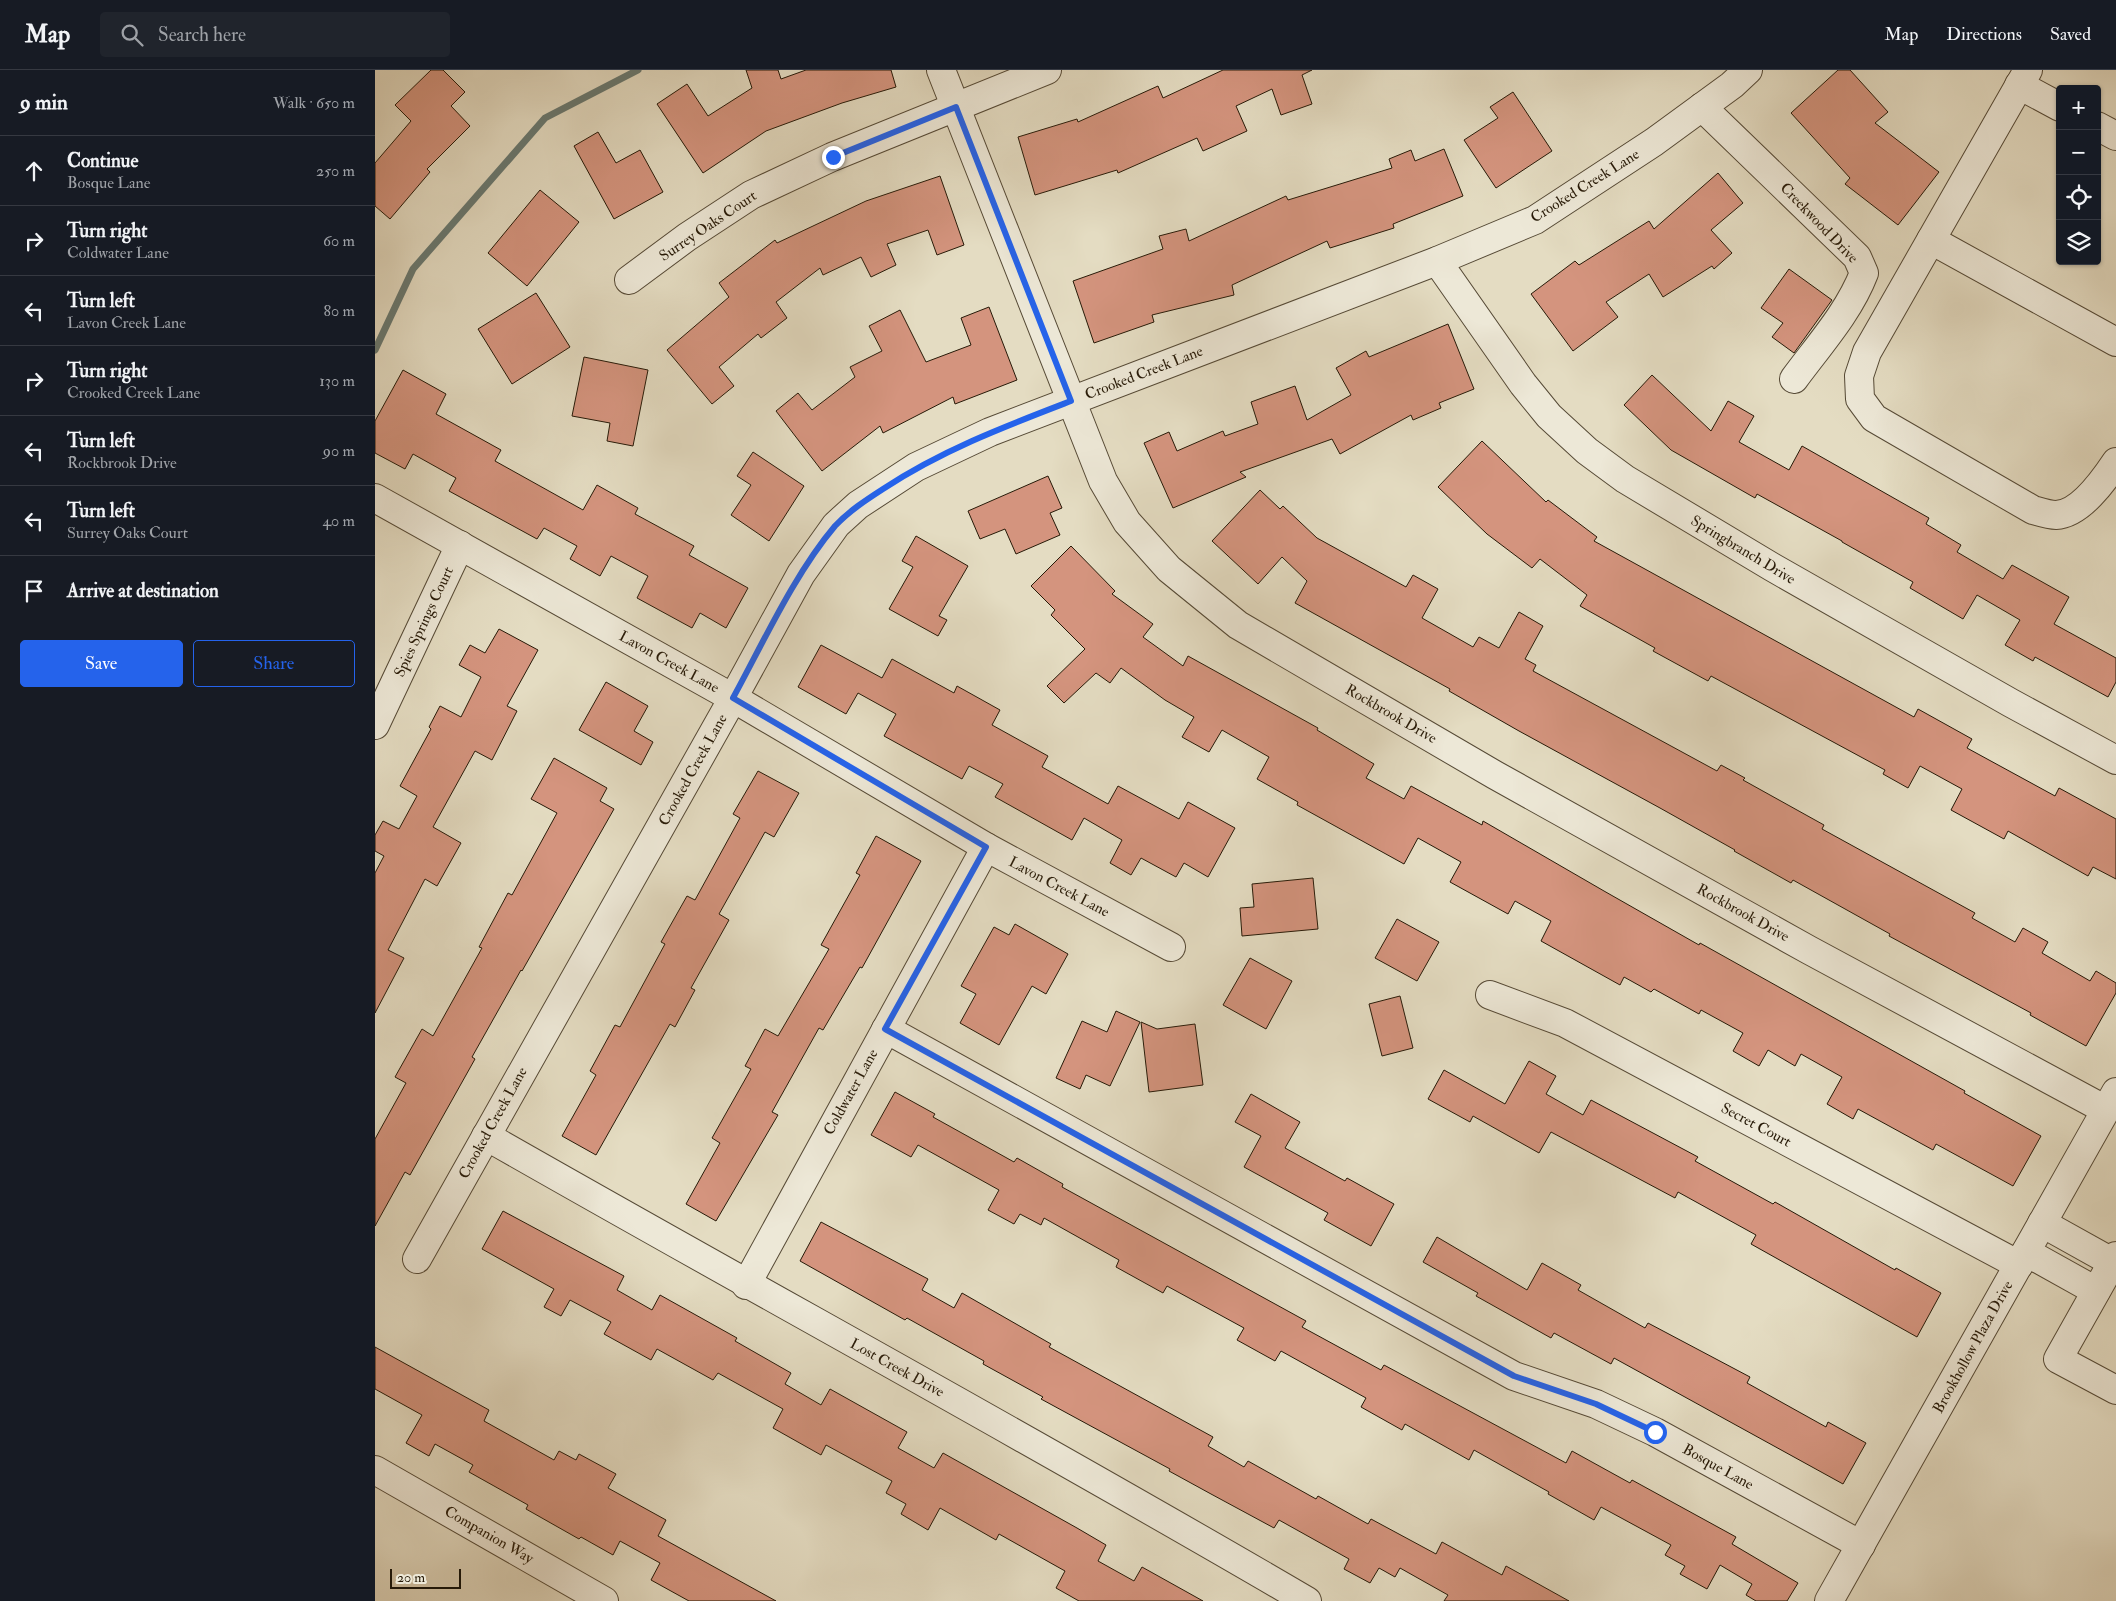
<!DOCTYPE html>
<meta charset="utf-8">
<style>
body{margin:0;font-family:"IM FELL Double Pica",serif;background:#20242c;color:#f1f3f6}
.controls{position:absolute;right:15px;top:15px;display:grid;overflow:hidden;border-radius:5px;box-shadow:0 1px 4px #0004}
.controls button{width:45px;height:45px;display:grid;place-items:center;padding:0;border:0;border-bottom:1px solid #363941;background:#171b24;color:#f1f3f6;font:25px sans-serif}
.scale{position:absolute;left:15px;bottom:12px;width:71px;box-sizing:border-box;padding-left:5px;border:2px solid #271a08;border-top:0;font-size:14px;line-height:18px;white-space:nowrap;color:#271a08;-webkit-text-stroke:4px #ede8d7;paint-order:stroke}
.stop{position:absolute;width:15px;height:15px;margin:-11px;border:4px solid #2563eb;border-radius:50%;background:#fff}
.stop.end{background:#2563eb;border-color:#fff;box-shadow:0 1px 5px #0008}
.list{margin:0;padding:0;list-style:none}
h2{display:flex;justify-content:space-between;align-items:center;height:65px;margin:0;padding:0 20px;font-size:21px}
h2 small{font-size:16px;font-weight:400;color:#9ea1a6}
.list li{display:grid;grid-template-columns:32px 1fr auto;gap:15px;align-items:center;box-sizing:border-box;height:70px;padding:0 20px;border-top:1px solid #363941}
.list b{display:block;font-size:19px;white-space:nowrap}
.list p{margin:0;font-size:16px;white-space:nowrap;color:#9ea1a6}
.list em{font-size:16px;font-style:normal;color:#9ea1a6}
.actions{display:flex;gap:10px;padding:15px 20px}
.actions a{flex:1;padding:11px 0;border:1px solid #2563eb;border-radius:5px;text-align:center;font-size:18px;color:#2563eb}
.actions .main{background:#2563eb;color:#fff}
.icon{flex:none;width:28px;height:28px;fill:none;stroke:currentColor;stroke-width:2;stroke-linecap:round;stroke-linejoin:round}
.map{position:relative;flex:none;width:1741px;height:1531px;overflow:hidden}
header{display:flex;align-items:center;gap:30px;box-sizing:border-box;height:70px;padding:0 25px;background:#171b24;border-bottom:1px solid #363941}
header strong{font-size:24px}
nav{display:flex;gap:28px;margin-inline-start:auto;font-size:18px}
.search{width:350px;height:45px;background:#20242c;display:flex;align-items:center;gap:12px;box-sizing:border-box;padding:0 18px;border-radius:5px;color:#9ea1a6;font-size:19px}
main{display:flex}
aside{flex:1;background:#171b24}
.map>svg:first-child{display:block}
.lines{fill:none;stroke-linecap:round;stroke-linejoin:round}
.stream{stroke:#6a7a72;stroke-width:7}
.building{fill:#d4947e;stroke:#271a08}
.minor-casing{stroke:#564a36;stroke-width:30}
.minor{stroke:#ede8d7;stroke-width:28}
.route{stroke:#2563eb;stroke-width:6}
.labels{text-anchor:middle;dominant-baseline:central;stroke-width:4;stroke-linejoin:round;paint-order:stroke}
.street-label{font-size:15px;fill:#271a08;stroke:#ede8d7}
</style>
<header>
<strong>Map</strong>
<div class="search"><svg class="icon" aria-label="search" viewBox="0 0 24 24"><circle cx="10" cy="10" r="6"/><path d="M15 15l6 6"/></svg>Search here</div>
<nav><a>Map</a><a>Directions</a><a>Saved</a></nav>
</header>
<main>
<aside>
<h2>9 min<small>Walk · 650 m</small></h2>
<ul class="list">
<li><svg class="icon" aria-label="ahead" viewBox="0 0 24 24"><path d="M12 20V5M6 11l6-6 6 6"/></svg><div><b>Continue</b><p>Bosque Lane</p></div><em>250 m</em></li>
<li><svg class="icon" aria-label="right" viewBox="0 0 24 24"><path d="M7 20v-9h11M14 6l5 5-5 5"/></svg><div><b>Turn right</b><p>Coldwater Lane</p></div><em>60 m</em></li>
<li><svg class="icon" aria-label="left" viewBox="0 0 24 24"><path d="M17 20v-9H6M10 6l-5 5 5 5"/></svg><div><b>Turn left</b><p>Lavon Creek Lane</p></div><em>80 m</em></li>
<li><svg class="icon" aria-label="right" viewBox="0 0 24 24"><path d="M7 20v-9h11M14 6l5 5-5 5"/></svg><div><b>Turn right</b><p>Crooked Creek Lane</p></div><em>130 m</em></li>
<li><svg class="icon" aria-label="left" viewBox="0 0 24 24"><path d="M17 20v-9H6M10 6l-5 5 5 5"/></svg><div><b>Turn left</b><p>Rockbrook Drive</p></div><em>90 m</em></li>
<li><svg class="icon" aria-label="left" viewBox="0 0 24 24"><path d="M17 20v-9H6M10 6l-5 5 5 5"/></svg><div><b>Turn left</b><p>Surrey Oaks Court</p></div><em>40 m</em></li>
<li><svg class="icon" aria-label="arrive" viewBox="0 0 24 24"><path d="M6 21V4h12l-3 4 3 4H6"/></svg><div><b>Arrive at destination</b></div></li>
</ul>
<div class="actions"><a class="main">Save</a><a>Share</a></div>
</aside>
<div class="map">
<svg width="1741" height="1531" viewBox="0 0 1741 1531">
<rect width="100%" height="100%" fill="#e4dcc2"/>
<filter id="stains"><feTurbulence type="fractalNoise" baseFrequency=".004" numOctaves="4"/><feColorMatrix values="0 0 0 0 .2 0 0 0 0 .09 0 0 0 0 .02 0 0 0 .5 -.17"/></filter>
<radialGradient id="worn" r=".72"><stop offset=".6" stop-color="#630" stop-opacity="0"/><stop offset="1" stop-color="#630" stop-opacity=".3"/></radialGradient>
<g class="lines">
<path class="stream" d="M 0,280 L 38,199 L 170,48 L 263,0"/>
</g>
<g class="building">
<path d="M 56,0 L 68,0 L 90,22 L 76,36 L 95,56 L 52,99 L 55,102 L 15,149 L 0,136 L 0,93 L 36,51 L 20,35 Z"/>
<path d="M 371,0 L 403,0 L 406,9 L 431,0 L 516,0 L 521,17 L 467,33 L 391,61 L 328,103 L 282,34 L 312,14 L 333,46 L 377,18 Z"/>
<path d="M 848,0 L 937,0 L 927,5 L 937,34 L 906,45 L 897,19 L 861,36 L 872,61 L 828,81 L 822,68 L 743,103 L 742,100 L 660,125 L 643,67 L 702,49 L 703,52 L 783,16 L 788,28 Z"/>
<path d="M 1463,0 L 1475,0 L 1513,42 L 1500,53 L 1564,102 L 1523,155 L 1470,114 L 1475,108 L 1416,43 Z"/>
<path d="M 1138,22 L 1177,81 L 1121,118 L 1089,70 L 1123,48 L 1115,37 Z"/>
<path d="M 223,62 L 241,93 L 265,80 L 288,122 L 239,149 L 199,76 Z"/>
<path d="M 1069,79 L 1088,126 L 1018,154 L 1019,158 L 955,178 L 952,171 L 857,215 L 859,225 L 777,245 L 779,252 L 719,273 L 698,211 L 788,179 L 784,166 L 811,159 L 814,171 L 911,126 L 913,130 L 1017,98 L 1014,89 L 1036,80 L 1040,91 Z"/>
<path d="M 1343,103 L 1368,133 L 1336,160 L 1357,183 L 1339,199 L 1337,196 L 1288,227 L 1274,204 L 1231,232 L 1243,247 L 1198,281 L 1156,224 L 1200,191 L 1204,195 L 1274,151 L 1279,159 Z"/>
<path d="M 565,106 L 589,175 L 562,185 L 553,160 L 512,174 L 521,195 L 496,207 L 486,187 L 448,205 L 445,198 L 401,232 L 412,248 L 386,268 L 383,264 L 344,297 L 359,316 L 337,334 L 292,280 L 354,227 L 344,213 L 400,170 L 402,173 L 491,131 Z"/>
<path d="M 165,120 L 204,152 L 152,216 L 113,183 Z"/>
<path d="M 1414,199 L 1457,230 L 1419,283 L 1397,267 L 1408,253 L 1386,238 Z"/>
<path d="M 161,223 L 195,277 L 137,314 L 103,259 Z"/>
<path d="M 614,237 L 642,310 L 580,334 L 578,327 L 508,363 L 505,356 L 447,401 L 401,341 L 423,323 L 437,340 L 480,307 L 475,297 L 507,281 L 494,256 L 525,240 L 551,292 L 596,275 L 586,248 Z"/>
<path d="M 1073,254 L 1099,319 L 1064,333 L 1066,338 L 1038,350 L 1036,345 L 965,384 L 957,369 L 865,402 L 871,407 L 798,438 L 769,373 L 794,362 L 802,381 L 848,361 L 850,366 L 883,354 L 876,332 L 920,316 L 932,350 L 976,325 L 961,298 L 991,281 L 994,287 Z"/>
<path d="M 209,287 L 273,300 L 258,376 L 232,371 L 235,353 L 197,346 Z"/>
<path d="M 28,300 L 71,324 L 61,344 L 126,380 L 120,391 L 208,440 L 222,415 L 263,438 L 260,444 L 319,476 L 314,485 L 373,518 L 351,558 L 325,543 L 317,558 L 262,528 L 273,506 L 236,486 L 225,506 L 195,489 L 202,476 L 169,458 L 162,469 L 74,421 L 81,408 L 38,384 L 30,399 L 0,383 L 0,351 Z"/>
<path d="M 1277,305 L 1336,361 L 1353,331 L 1379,346 L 1364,372 L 1414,400 L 1427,376 L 1554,448 L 1551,454 L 1586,475 L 1582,482 L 1628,509 L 1637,495 L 1694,527 L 1679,554 L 1741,588 L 1741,612 L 1733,627 L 1660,587 L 1658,591 L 1630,575 L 1645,550 L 1602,525 L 1588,549 L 1535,518 L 1538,512 L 1467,472 L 1467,471 L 1382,424 L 1380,428 L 1296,380 L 1249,335 Z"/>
<path d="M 1107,371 L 1171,432 L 1173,430 L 1222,467 L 1219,471 L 1539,647 L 1543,639 L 1597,669 L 1592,678 L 1680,726 L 1684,718 L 1741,749 L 1741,809 L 1718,797 L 1713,806 L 1633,761 L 1629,769 L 1576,740 L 1587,719 L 1545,696 L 1533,718 L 1508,704 L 1510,700 L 1336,606 L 1333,611 L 1278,581 L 1280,578 L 1205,536 L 1212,525 L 1165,489 L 1157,498 L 1112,464 L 1063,417 Z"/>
<path d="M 378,382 L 429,416 L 394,471 L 356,445 L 376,415 L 362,406 Z"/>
<path d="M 673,406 L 687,438 L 675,443 L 685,465 L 641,484 L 630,459 L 605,469 L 593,441 Z"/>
<path d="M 885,420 L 905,439 L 908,436 L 942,468 L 1031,517 L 1038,505 L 1063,519 L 1047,548 L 1098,577 L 1104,567 L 1124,578 L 1144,542 L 1168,556 L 1150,589 L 1161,595 L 1158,601 L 1342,701 L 1346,695 L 1370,708 L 1368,710 L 1449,755 L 1447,759 L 1600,843 L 1597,848 L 1640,872 L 1648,858 L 1673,872 L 1667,883 L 1715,911 L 1721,901 L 1741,913 L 1741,923 L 1711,976 L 1655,945 L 1656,943 L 1514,866 L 1515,864 L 1418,810 L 1416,813 L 1359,781 L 1360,780 L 1285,738 L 1144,661 L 1074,621 L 1075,619 L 920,533 L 932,511 L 907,487 L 883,514 L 837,471 Z"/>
<path d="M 541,466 L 593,496 L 564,546 L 572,550 L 563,566 L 514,539 L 538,497 L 527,491 Z"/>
<path d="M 696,476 L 740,521 L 737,524 L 778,554 L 768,567 L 808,596 L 813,586 L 943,658 L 942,660 L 999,694 L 991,708 L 1029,729 L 1036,716 L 1107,755 L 1108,751 L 1229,821 L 1324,875 L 1325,873 L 1590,1021 L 1589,1023 L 1666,1066 L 1638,1116 L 1561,1074 L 1558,1080 L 1483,1039 L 1478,1049 L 1452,1034 L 1467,1007 L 1426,984 L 1420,996 L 1393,980 L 1384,996 L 1358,981 L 1368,963 L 1326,940 L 1324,944 L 1279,919 L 1276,922 L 1249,907 L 1245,915 L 1166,871 L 1176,851 L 1140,831 L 1133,844 L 1075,812 L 1086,792 L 1043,768 L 1029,794 L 922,735 L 923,732 L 882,709 L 894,687 L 847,660 L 834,682 L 807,667 L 819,647 L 790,630 L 746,598 L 735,613 L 721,603 L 689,633 L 672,616 L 710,579 L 676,545 L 680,540 L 656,516 Z"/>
<path d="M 124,559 L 163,580 L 132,636 L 142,641 L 117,690 L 100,681 L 58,757 L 86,773 L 62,816 L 50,809 L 13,880 L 29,888 L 0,943 L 0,803 L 9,786 L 0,781 L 0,765 L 8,751 L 24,759 L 42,726 L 25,716 L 56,659 L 54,657 L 65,636 L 86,647 L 106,607 L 84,595 L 95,575 L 110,583 Z"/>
<path d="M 446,575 L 507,608 L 517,589 L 579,623 L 582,616 L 625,640 L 617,655 L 673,686 L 667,697 L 733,734 L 743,716 L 804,749 L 813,732 L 860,758 L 833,807 L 809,793 L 801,807 L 766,788 L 756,805 L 735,793 L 747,770 L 709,748 L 697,770 L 620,727 L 628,714 L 594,696 L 587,709 L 509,666 L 521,644 L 483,623 L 471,644 L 423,617 Z"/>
<path d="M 231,612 L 273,636 L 259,661 L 278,672 L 266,695 L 204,660 Z"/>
<path d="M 179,688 L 232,718 L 225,731 L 239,739 L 147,901 L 146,900 L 97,987 L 100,989 L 35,1105 L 30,1102 L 0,1156 L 0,1069 L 31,1013 L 20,1007 L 47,959 L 58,966 L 107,878 L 104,877 L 133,823 L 137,825 L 182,743 L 156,729 Z"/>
<path d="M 383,701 L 424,723 L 399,767 L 390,762 L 344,844 L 354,850 L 316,918 L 320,920 L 300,957 L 295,954 L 221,1085 L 187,1066 L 221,1005 L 215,1001 L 240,955 L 245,957 L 290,874 L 286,872 L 312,826 L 320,830 L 365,748 L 358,744 Z"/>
<path d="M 501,766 L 546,791 L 487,898 L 485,897 L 448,960 L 444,958 L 397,1042 L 403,1045 L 341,1151 L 311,1134 L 345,1073 L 337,1068 L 376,999 L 370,996 L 390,959 L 403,966 L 454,879 L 446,875 L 485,805 L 481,803 Z"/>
<path d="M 938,808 L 943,859 L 867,866 L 865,838 L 879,837 L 877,814 Z"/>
<path d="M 1022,849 L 1064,872 L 1042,911 L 1000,888 Z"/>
<path d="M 640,854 L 693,884 L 671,924 L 657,916 L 624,975 L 585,953 L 601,924 L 586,916 L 619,857 L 634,865 Z"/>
<path d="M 875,888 L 917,911 L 891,959 L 848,935 Z"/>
<path d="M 1025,926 L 1038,978 L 1007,986 L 994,934 Z"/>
<path d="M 741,941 L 765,952 L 735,1016 L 711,1005 L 705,1019 L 681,1008 L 707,951 L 732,962 Z"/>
<path d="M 766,952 L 782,959 L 820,954 L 828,1015 L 774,1022 Z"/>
<path d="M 1154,991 L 1181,1006 L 1171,1024 L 1208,1045 L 1216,1030 L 1323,1087 L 1320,1091 L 1398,1134 L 1400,1132 L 1520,1200 L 1521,1198 L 1566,1223 L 1542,1267 L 1376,1174 L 1381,1165 L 1303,1122 L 1300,1128 L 1176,1062 L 1164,1083 L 1098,1046 L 1095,1052 L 1053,1029 L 1069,1000 L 1130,1034 Z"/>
<path d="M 520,1022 L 560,1044 L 558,1047 L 639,1092 L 642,1088 L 688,1114 L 687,1117 L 931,1251 L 927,1257 L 1006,1300 L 1009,1295 L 1191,1393 L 1197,1381 L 1255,1413 L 1257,1410 L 1361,1467 L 1357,1474 L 1423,1513 L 1412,1531 L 1381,1531 L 1371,1525 L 1377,1514 L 1345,1495 L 1332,1519 L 1305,1504 L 1310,1496 L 1290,1485 L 1296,1475 L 1226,1437 L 1219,1450 L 1173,1424 L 1174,1422 L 1099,1380 L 1094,1390 L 1030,1354 L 1027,1360 L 986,1337 L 991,1328 L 906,1281 L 900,1291 L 862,1270 L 869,1258 L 792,1216 L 788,1223 L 741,1197 L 744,1190 L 669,1148 L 666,1155 L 645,1144 L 639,1154 L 613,1140 L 624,1120 L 543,1075 L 536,1087 L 496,1065 Z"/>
<path d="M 876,1024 L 925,1052 L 910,1078 L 970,1111 L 972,1108 L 1019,1134 L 996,1176 L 949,1150 L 953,1143 L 869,1097 L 886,1066 L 860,1052 Z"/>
<path d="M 128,1141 L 249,1206 L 242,1220 L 277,1240 L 285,1225 L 362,1268 L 360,1271 L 416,1303 L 410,1314 L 446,1335 L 455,1319 L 532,1362 L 523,1378 L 559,1398 L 568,1383 L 702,1458 L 731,1475 L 723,1491 L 759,1511 L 767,1497 L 828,1531 L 704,1531 L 681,1518 L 690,1501 L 624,1464 L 621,1470 L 565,1438 L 553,1460 L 526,1444 L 531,1434 L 511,1423 L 517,1411 L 451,1375 L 446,1385 L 398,1358 L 408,1339 L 343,1303 L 338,1310 L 282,1279 L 276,1290 L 229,1264 L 236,1252 L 195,1230 L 186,1246 L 169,1237 L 179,1219 L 107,1179 Z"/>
<path d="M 446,1152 L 553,1209 L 547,1220 L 579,1238 L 587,1223 L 676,1274 L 674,1277 L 838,1367 L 833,1376 L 869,1397 L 873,1391 L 941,1429 L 943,1426 L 993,1454 L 996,1449 L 1061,1484 L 1067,1472 L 1127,1505 L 1131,1496 L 1194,1531 L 1069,1531 L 1073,1525 L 1025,1498 L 1020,1507 L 1004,1498 L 995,1513 L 969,1499 L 974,1489 L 904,1450 L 899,1458 L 836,1424 L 794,1401 L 795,1399 L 666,1329 L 668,1327 L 608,1294 L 609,1291 L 532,1248 L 530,1250 L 425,1191 Z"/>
<path d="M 1062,1167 L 1152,1220 L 1167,1193 L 1206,1215 L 1203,1220 L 1270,1258 L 1273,1253 L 1375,1307 L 1372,1313 L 1451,1357 L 1453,1352 L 1491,1373 L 1468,1414 L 1239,1288 L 1236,1294 L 1179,1263 L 1176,1268 L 1101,1226 L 1103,1223 L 1048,1192 Z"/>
<path d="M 0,1277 L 114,1340 L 109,1351 L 179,1390 L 184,1381 L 201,1390 L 204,1384 L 241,1404 L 233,1418 L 291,1450 L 283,1466 L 401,1531 L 314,1531 L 276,1510 L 285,1493 L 245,1471 L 238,1485 L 206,1467 L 204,1469 L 151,1439 L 153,1435 L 94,1402 L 98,1395 L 60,1374 L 54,1386 L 31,1373 L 47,1345 L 0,1319 Z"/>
</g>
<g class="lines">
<defs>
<g id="minor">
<path d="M 566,0 L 728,411 L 752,452 L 794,499 L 863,555 L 1120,705 L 1434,880 L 1731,1040"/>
<path d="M 1653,0 L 1492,282 L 1484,306 L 1485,329 L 1499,348 L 1658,440 C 1665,442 1674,445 1681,445 C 1705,444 1729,410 1741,392"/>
<path d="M 1644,15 L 1685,37"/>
<path d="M 1327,37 L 1482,187 L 1489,203 C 1474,242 1444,275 1419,309"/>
<path d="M 1722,56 L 1741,66"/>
<path d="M 1556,170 L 1741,272"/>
<path d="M 1062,191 L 1148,314 L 1174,346 L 1212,381 L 1250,409 L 1397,497 L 1636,633 L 1741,690"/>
<path d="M 254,210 L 312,167 L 376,125 L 457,87 L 672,0"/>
<path d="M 0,428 L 358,628 L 611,777 L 796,877"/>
<path d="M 0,655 L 85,475"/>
<path d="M 1115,925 L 1190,953 L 1644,1195"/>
<path d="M 511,959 L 1139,1306 L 1221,1334 L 1280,1362 L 1486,1475"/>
<path d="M 111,1066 C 384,1222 661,1372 932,1531"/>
<path d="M 1667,1153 L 1737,1192"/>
<path d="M 1651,1182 L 1721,1221"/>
<path d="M 1741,1186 L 1683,1289 L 1741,1320"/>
<path d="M 42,1189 L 358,628 L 426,504 L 461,455 L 483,435 L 541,397 L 615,362 L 1062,191 L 1160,150 L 1279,72 L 1357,15 L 1373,0"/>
<path d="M 371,1215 L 611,777"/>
<path d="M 0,1400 L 229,1531"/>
<path d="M 1454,1531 L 1741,1022"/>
</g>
</defs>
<use href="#minor" class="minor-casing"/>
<use href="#minor" class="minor"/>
</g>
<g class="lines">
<path class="route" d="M 458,87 L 581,37 L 696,331 C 631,356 567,380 508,419 C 491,430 474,441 460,456 C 420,503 388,573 358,628 L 611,777 L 510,959 L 1139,1306 L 1221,1334 L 1280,1362"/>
</g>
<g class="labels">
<g class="street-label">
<text transform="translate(1210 116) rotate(-32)">Crooked Creek Lane</text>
<text transform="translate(1444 153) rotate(46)">Creekwood Drive</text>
<text transform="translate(333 156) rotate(-34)">Surrey Oaks Court</text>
<text transform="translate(769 303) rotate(-21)">Crooked Creek Lane</text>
<text transform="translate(1368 480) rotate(31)">Springbranch Drive</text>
<text transform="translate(49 552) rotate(-65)">Spies Springs Court</text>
<text transform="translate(294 592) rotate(29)">Lavon Creek Lane</text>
<text transform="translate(1016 644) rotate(30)">Rockbrook Drive</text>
<text transform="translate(318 700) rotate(-61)">Crooked Creek Lane</text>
<text transform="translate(684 817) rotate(28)">Lavon Creek Lane</text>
<text transform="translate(1368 843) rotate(29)">Rockbrook Drive</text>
<text transform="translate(476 1022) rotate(-61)">Coldwater Lane</text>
<text transform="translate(118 1053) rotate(-61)">Crooked Creek Lane</text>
<text transform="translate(1381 1055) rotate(28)">Secret Court</text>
<text transform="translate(1598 1277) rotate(-61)">Brookhollow Plaza Drive</text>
<text transform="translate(522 1298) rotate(29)">Lost Creek Drive</text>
<text transform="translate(1343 1397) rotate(29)">Bosque Lane</text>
<text transform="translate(114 1465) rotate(30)">Companion Way</text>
</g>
</g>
<rect width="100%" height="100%" filter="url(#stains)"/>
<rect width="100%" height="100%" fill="url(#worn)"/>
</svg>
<div class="controls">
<button>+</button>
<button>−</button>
<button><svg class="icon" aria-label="locate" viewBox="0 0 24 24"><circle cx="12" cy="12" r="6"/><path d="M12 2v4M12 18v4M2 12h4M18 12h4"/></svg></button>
<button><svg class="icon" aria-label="layers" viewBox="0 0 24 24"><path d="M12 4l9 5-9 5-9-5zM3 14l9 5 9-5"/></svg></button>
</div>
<div class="scale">20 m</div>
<div class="stop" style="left:1280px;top:1362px"></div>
<div class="stop end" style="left:458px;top:87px"></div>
</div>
</main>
